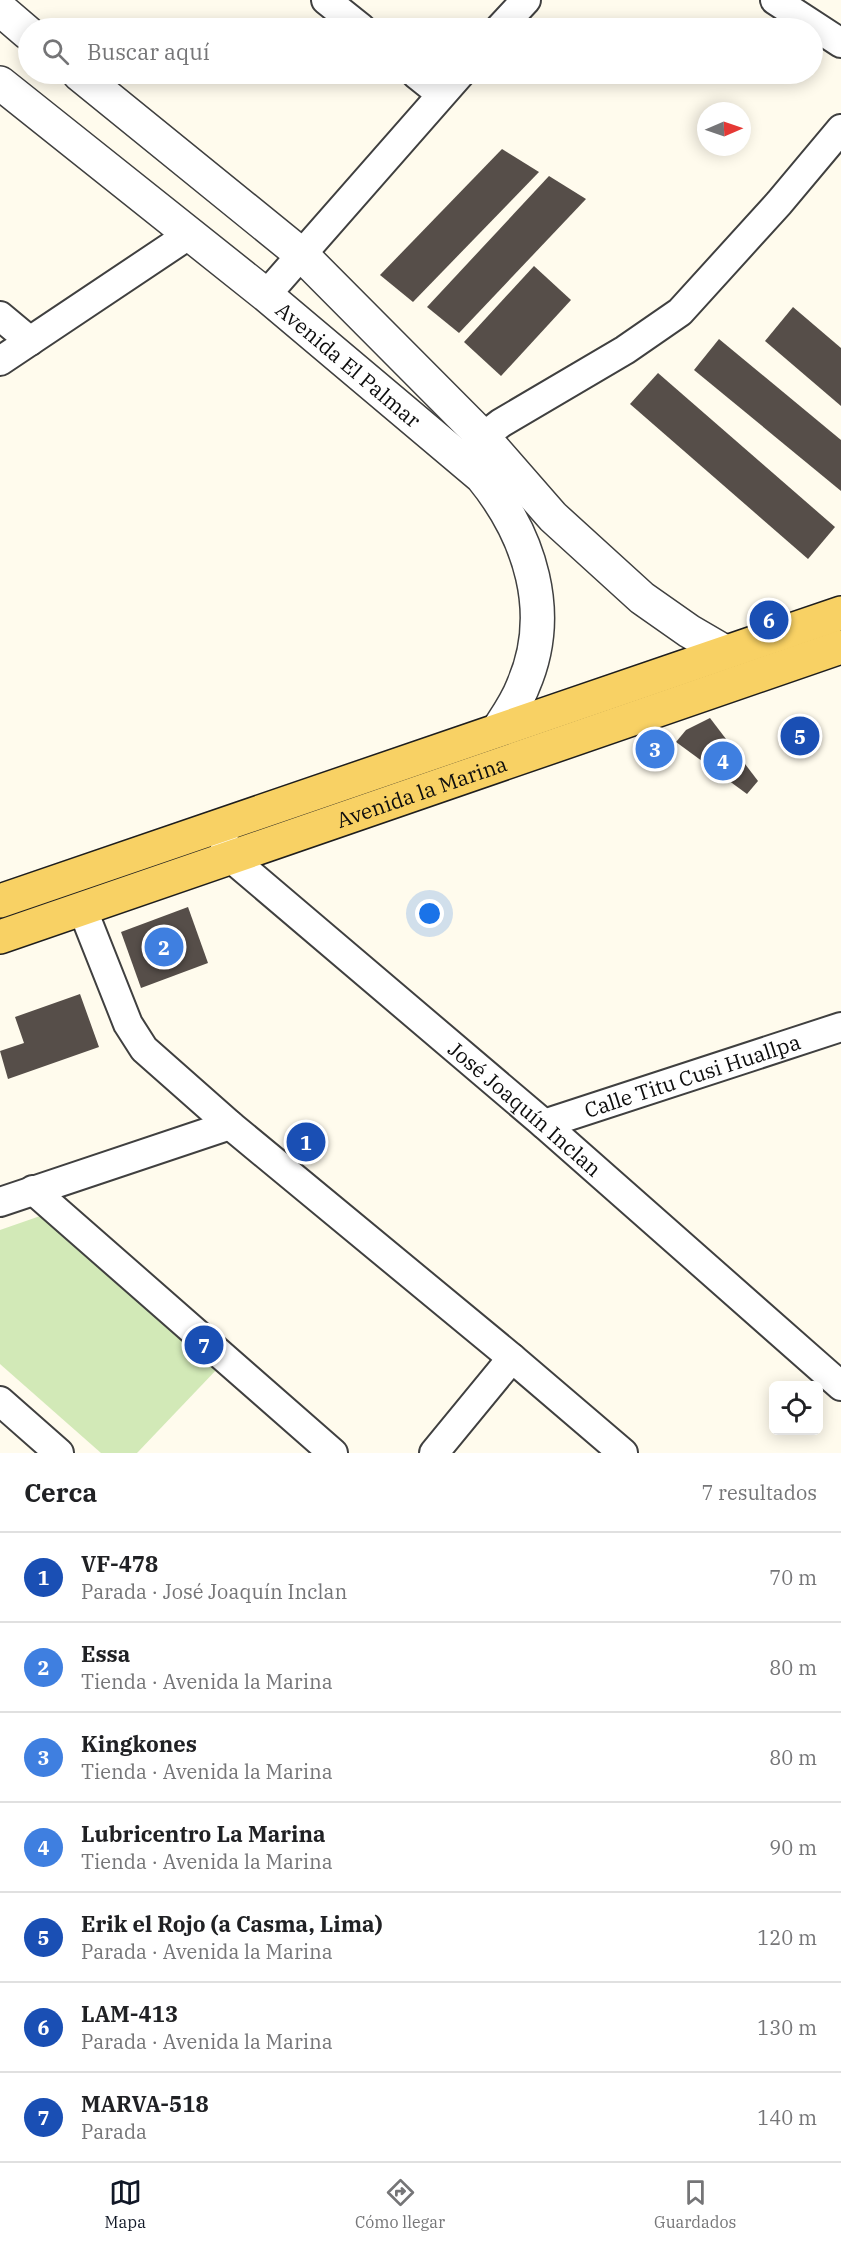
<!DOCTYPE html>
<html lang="es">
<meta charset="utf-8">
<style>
body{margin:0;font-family:"IBM Plex Serif",serif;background:#f6f6f6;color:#202124}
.controls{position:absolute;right:18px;bottom:18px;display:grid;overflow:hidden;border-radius:9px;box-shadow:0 3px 15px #0003}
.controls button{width:54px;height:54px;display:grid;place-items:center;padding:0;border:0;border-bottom:2px solid #e0e0e0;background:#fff;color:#202124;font:30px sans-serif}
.compass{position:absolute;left:697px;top:102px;width:54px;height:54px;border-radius:50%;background:#fff;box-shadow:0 3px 15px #0003;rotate:88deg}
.you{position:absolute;left:430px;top:914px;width:21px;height:21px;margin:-15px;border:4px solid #fff;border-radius:50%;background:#1a73e8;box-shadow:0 0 0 9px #1a73e833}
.badge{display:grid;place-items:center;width:39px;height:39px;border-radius:50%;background:#111827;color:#fff;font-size:20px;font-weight:700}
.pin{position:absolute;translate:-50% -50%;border:3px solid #fff;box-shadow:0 2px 6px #0006}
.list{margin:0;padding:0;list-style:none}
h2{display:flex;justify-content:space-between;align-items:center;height:78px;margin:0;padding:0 24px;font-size:26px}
h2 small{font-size:20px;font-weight:400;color:#757577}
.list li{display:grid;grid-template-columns:39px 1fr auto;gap:18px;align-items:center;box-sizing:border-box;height:90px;padding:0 24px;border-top:2px solid #e0e0e0}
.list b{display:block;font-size:22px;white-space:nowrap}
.list p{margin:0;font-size:20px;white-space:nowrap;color:#757577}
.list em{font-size:20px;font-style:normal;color:#757577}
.icon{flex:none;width:33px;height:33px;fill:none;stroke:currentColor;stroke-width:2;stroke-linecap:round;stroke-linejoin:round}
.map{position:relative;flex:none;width:841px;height:1453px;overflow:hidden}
.search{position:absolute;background:#fff;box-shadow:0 3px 15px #0003;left:18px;right:18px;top:18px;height:66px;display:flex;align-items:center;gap:15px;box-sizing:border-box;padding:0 21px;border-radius:33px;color:#757577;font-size:22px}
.sheet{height:708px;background:#fff}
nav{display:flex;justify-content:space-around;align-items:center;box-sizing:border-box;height:84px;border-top:2px solid #e0e0e0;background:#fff;font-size:16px;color:#757577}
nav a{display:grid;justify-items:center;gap:3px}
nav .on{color:#111827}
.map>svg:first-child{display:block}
.green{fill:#d2e9b7}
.building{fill:#564e49}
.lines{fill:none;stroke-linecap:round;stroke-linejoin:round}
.minor-casing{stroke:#404040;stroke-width:32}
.tertiary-casing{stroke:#404040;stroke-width:36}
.primary-casing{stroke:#1e1e1e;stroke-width:36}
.minor{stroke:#fff;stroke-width:28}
.tertiary{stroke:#fff;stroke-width:33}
.primary{stroke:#f8d164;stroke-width:33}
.labels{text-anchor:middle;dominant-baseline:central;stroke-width:6;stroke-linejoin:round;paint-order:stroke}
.street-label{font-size:21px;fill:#0d0d0d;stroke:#fff}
</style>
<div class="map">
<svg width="841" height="1453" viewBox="0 0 841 1453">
<rect width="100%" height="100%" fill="#fffbed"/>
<path class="green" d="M 43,1215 L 219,1367 L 137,1453 L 101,1453 L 0,1364 L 0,1230 Z"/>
<g class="building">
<path d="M 502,149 L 539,172 L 413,302 L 380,275 Z"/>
<path d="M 549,176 L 586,199 L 459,333 L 427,307 Z"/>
<path d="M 534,266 L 571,300 L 501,376 L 464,342 Z"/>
<path d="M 793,307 L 841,348 L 841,406 L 765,341 Z"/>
<path d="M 719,339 L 841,440 L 841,491 L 694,370 Z"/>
<path d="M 658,373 L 835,527 L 808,559 L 630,404 Z"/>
<path d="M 710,718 L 758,781 L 747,794 L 676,742 L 686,730 Z"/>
<path d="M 188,907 L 208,963 L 141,988 L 121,932 Z"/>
<path d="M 80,994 L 99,1047 L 8,1079 L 0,1051 L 24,1043 L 15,1017 Z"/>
</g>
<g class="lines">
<defs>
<g id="minor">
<path d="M 326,0 L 361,28"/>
<path d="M 775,0 L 841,43"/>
<path d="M 500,28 L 526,0"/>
<path d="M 416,74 L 441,94"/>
<path d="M 266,295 L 460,74"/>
<path d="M 0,316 L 30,341"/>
<path d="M 0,361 L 190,234"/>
<path d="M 468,453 L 483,437 L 501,423 L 625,350 L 680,312 L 779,203 L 841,129"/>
<path id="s1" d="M 218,825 L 230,857 L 544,1124 L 841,1386"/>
<path d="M 82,908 L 128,1024 L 144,1049 L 230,1125 L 512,1358 L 623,1453"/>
<path id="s2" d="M 544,1124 L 841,1027"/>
<path d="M 33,1190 L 333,1453"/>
<path d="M 0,1202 L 230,1125"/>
<path d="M 0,1401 L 59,1453"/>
<path d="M 434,1453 L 512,1358"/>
</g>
<g id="tertiary">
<path d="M 0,9 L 28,33"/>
<path d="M 79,74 L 302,255 L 483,437 L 553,517 L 642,598 L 689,631 L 725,652"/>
<path id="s3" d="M 0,83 L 266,295 L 482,477 C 530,536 555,613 523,686 C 517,702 507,716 498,730"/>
</g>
<g id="primary">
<path d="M 0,901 L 841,613"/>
<path id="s4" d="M 0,937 L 841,647"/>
</g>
</defs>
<use href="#minor" class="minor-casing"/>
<use href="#tertiary" class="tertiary-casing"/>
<use href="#primary" class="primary-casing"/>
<use href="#minor" class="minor"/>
<use href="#tertiary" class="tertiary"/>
<use href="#primary" class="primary"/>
</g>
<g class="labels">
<g class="street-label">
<text stroke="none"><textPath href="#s3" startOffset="448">Avenida El Palmar</textPath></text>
<text stroke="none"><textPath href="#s4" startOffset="446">Avenida la Marina</textPath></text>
<text stroke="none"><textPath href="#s2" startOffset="156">Calle Titu Cusi Huallpa</textPath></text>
<text stroke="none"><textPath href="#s1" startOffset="422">José Joaquín Inclan</textPath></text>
</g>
</g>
</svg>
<div class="controls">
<button><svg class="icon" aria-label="locate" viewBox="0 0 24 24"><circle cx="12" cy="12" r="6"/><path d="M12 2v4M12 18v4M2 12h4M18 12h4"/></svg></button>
</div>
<svg class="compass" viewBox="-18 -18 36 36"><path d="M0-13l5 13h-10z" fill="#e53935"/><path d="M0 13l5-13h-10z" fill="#757577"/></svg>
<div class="you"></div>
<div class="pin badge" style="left:306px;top:1142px;background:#1a4fb4">1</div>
<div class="pin badge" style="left:164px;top:947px;background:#3f7fe0">2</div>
<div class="pin badge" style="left:655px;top:749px;background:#3f7fe0">3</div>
<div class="pin badge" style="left:723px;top:761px;background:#3f7fe0">4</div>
<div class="pin badge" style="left:800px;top:736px;background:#1a4fb4">5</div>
<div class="pin badge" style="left:769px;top:620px;background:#1a4fb4">6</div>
<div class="pin badge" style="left:204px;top:1345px;background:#1a4fb4">7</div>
<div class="search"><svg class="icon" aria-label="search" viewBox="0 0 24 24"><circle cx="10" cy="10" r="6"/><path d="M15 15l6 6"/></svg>Buscar aquí</div>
</div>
<section class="sheet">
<h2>Cerca<small>7 resultados</small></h2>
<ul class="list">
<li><span class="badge" style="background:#1a4fb4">1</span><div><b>VF-478</b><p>Parada · José Joaquín Inclan</p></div><em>70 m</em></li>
<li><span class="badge" style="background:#3f7fe0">2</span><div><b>Essa</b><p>Tienda · Avenida la Marina</p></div><em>80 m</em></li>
<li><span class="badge" style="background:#3f7fe0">3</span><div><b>Kingkones</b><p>Tienda · Avenida la Marina</p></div><em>80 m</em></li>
<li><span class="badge" style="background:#3f7fe0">4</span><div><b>Lubricentro La Marina</b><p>Tienda · Avenida la Marina</p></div><em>90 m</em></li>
<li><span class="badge" style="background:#1a4fb4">5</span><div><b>Erik el Rojo (a Casma, Lima)</b><p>Parada · Avenida la Marina</p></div><em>120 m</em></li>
<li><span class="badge" style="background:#1a4fb4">6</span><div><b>LAM-413</b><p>Parada · Avenida la Marina</p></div><em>130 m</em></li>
<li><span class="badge" style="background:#1a4fb4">7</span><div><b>MARVA-518</b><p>Parada</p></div><em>140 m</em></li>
</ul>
</section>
<nav>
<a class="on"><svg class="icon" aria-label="map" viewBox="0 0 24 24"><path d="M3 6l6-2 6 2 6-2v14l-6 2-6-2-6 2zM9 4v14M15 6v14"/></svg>Mapa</a>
<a><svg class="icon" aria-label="directions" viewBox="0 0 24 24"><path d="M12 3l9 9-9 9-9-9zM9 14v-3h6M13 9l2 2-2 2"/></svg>Cómo llegar</a>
<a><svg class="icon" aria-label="saved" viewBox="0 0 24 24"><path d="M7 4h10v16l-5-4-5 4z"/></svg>Guardados</a>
</nav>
